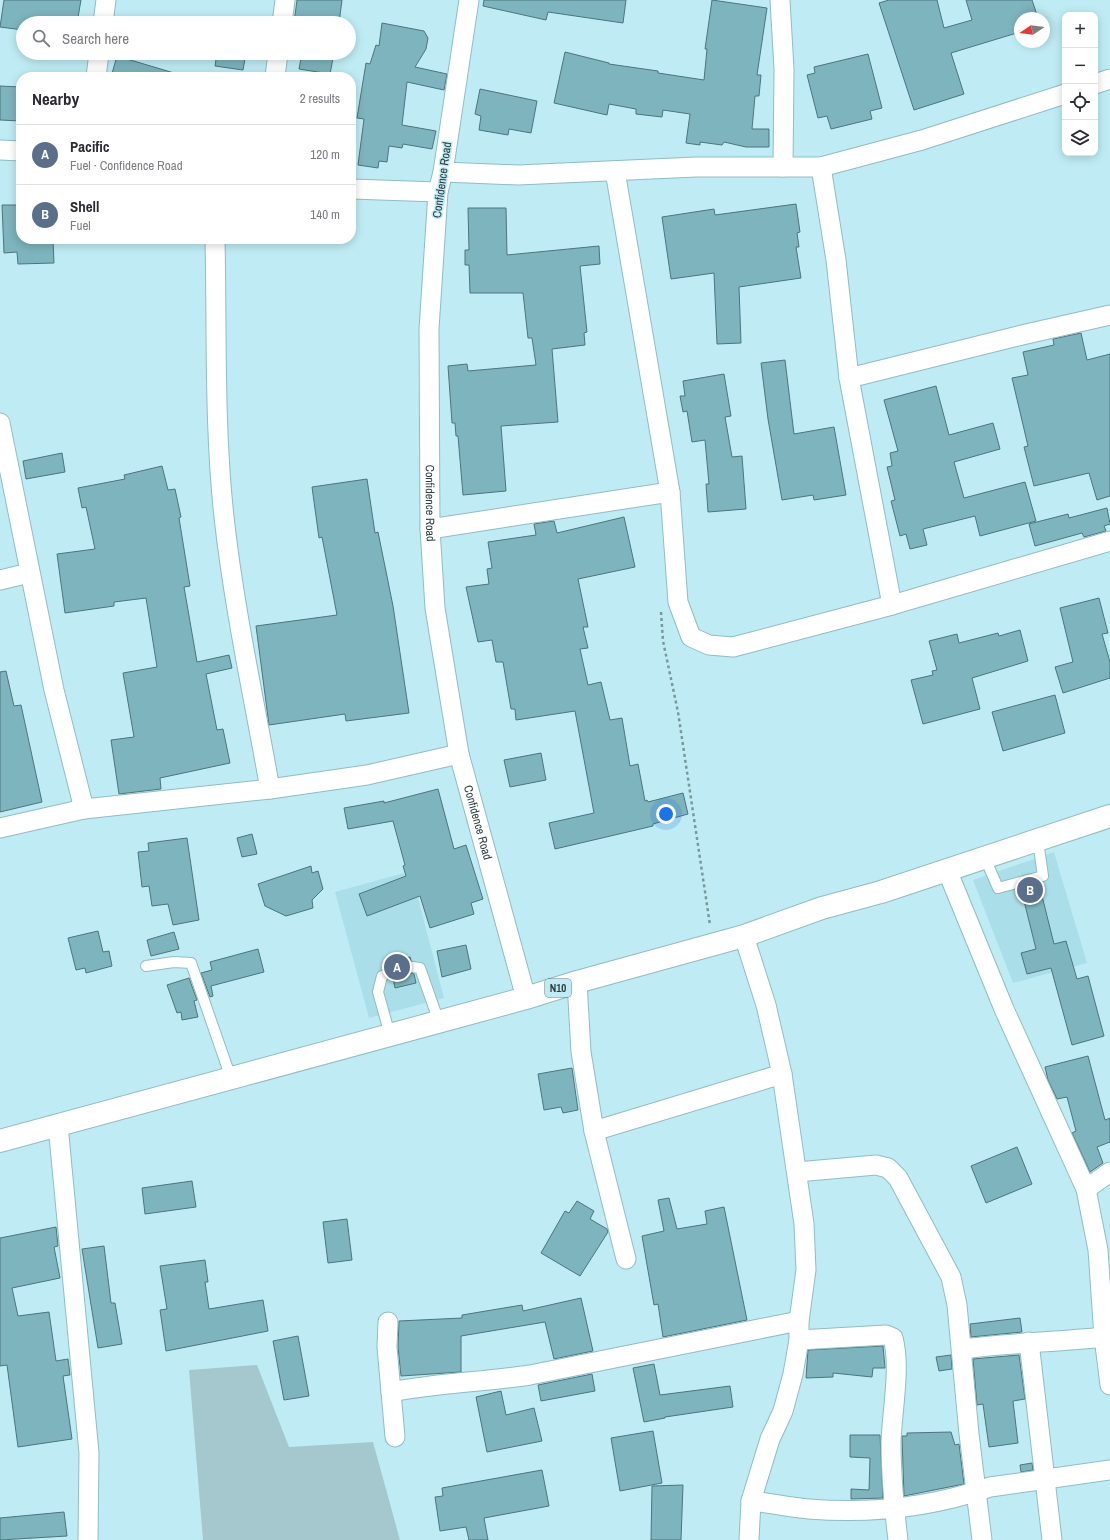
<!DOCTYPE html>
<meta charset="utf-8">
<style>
body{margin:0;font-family:"Archivo Narrow",sans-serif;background:#f7f7f7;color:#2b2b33}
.controls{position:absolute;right:12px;top:12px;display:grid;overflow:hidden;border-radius:8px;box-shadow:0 2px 10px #0003}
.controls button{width:36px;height:36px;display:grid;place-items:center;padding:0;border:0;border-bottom:1px solid #e1e1e2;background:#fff;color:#2b2b33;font:20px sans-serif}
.compass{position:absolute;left:1014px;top:12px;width:36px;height:36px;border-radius:50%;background:#fff;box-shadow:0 2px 10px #0003;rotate:257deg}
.you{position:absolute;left:666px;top:814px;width:14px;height:14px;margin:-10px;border:3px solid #fff;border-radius:50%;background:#1a73e8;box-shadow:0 0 0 6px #1a73e833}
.badge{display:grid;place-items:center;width:26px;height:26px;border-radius:50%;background:#2e7681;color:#fff;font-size:13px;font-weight:700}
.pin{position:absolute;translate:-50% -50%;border:2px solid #fff;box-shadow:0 1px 4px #0006}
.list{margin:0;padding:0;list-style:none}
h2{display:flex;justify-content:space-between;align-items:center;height:52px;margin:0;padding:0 16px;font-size:17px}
h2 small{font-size:13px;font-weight:400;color:#7c7c81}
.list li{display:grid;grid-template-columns:26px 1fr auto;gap:12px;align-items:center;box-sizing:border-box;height:60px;padding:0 16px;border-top:1px solid #e1e1e2}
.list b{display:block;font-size:15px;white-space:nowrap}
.list p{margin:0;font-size:13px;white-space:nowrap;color:#7c7c81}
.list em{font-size:13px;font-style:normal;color:#7c7c81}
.icon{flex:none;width:22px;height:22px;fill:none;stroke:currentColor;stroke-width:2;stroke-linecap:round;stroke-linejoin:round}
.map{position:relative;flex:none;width:1110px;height:1540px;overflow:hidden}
.search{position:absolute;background:#fff;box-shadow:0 2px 10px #0003;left:16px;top:16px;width:340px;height:44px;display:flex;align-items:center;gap:10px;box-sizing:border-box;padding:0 14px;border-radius:22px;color:#7c7c81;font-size:15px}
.panel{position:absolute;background:#fff;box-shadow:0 2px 10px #0003;left:16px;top:72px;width:340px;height:172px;border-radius:16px}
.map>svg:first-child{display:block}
.built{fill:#aadfe9}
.green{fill:#a5c8ce}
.building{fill:#7db4bd;stroke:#4c757c}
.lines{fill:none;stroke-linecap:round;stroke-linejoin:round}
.lane-casing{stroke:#90bcc3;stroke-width:12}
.street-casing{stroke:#90bcc3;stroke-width:21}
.primary-casing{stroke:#90bcc3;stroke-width:24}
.path{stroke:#78989d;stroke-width:2.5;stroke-dasharray:3 3;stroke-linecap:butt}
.lane{stroke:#fff;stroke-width:10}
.street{stroke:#fff;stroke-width:19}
.primary{stroke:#fff;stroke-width:22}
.labels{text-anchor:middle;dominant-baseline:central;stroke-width:3;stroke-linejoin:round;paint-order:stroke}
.shield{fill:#bfecf4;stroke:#577276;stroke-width:1}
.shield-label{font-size:11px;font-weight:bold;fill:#2b3d40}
.street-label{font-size:12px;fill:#2b3d40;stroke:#bfecf4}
</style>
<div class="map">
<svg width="1110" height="1540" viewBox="0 0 1110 1540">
<rect width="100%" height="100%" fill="#bfecf4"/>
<g class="built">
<path d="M 1054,852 L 1087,963 L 1013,983 L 973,880 Z"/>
<path d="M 404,873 L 411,899 L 418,898 L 444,998 L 369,1018 L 335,892 Z"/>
</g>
<path class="green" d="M 257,1365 L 289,1447 L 373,1442 L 400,1540 L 203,1540 L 189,1370 Z"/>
<g class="building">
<path d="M 4,0 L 81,0 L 77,23 L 23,23 L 23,30 L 0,27 Z"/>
<path d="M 297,0 L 342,0 L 339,23 L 294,23 Z"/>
<path d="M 484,0 L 626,0 L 623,23 L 548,12 L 546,20 L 483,6 Z"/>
<path d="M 712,0 L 767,8 L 757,75 L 761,75 L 759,96 L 755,96 L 752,129 L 769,129 L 769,147 L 746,147 L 724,142 L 722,145 L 700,142 L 700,145 L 686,143 L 690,114 L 663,110 L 662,117 L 636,114 L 636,109 L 609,104 L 607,115 L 554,103 L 565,52 L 609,63 L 609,64 L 658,71 L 658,73 L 704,80 L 707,49 L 705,49 Z"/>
<path d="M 889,0 L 937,0 L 944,28 L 972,20 L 966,0 L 1032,0 L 1038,18 L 1020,18 L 1020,32 L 951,53 L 964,94 L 914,110 L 879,3 Z"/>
<path d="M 382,23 L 424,31 L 428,38 L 426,49 L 415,67 L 447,74 L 444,90 L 407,82 L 402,125 L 436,131 L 432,149 L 403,144 L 402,148 L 389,146 L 387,162 L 379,161 L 378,168 L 358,165 L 364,119 L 357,118 L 366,63 L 370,64 L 376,45 L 379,46 Z"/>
<path d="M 217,53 L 246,53 L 243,70 L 215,66 Z"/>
<path d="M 302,53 L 334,53 L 330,74 L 299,69 Z"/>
<path d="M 868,54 L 882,108 L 870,111 L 872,119 L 831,129 L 827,116 L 818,118 L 807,75 L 815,73 L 814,67 Z"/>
<path d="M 117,56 L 174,73 L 174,77 L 111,77 Z"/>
<path d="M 0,86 L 21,87 L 21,121 L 0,120 Z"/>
<path d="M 480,89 L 537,101 L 531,133 L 509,129 L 508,135 L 479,130 L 481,116 L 475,114 Z"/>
<path d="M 796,204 L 800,232 L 797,233 L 799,247 L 796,247 L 801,278 L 739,287 L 741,343 L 717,344 L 714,273 L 671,279 L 662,217 L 714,209 L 715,215 Z"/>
<path d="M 2,205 L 21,205 L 21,239 L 53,239 L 54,263 L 18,264 L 17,252 L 4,253 Z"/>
<path d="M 468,208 L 506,208 L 507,255 L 599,246 L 600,264 L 580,266 L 587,332 L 584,333 L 585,345 L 552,349 L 558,422 L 501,426 L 506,491 L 463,495 L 458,436 L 456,436 L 455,423 L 452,423 L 448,366 L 467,364 L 468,371 L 536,365 L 532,338 L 528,338 L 523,293 L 470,293 L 469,265 L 465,265 L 465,250 L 469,250 Z"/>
<path d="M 1081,333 L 1087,360 L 1110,354 L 1110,496 L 1097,500 L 1089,473 L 1034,486 L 1024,447 L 1028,446 L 1012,378 L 1028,375 L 1023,352 L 1054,345 L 1053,339 Z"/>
<path d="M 785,360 L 794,434 L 834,427 L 846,495 L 814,500 L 813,495 L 782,500 L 768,419 L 761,363 Z"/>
<path d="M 724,374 L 731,416 L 725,417 L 732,457 L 742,456 L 746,509 L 708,512 L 706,484 L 709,484 L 705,440 L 692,442 L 687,411 L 683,412 L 680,396 L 685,396 L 683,381 Z"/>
<path d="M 936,386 L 949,435 L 993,423 L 1000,449 L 954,462 L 964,498 L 1025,482 L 1036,521 L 980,536 L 975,516 L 923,529 L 927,545 L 910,549 L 906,534 L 900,536 L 891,501 L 895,500 L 887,467 L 892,466 L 890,453 L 898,451 L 884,400 Z"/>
<path d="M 62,453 L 65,472 L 26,479 L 23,461 Z"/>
<path d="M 162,466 L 168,490 L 175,489 L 181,517 L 179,518 L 190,586 L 184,587 L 197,662 L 229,655 L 232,668 L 206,674 L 217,730 L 223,729 L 230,763 L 160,778 L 161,789 L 119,794 L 111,740 L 134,737 L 123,673 L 157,667 L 146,598 L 114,602 L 114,606 L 65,613 L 57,554 L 95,549 L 86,507 L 82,508 L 78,488 L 125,479 L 124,475 Z"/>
<path d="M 367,479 L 375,533 L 378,532 L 393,606 L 409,713 L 346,721 L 345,714 L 269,725 L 256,626 L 337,615 L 322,537 L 319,538 L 312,487 Z"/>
<path d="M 1107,508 L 1110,524 L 1104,526 L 1106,531 L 1084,537 L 1082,533 L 1035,546 L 1029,524 L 1068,514 L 1069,518 Z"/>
<path d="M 624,517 L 635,567 L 578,579 L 588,627 L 583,627 L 588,648 L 580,649 L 588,685 L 601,682 L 610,720 L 622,718 L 630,766 L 638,764 L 645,801 L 647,800 L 648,802 L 683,793 L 688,814 L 653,824 L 653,826 L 555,849 L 549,823 L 594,813 L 575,711 L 516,720 L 515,709 L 511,709 L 503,662 L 496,662 L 492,640 L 478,642 L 466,587 L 489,584 L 487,569 L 492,568 L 488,542 L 536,535 L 534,524 L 554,521 L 557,533 Z"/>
<path d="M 1099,598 L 1108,633 L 1102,634 L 1110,662 L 1110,678 L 1063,693 L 1055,667 L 1073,662 L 1060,608 Z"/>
<path d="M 1020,630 L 1028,661 L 972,678 L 980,709 L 923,724 L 911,680 L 933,675 L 932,671 L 937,670 L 929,641 L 957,634 L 959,643 L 998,633 L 999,636 Z"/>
<path d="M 6,671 L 14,706 L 21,705 L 42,802 L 0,812 L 0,672 Z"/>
<path d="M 1055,695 L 1065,733 L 1003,751 L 992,712 Z"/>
<path d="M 541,753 L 546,780 L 510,787 L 504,760 Z"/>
<path d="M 438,789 L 454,849 L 466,845 L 483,899 L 471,903 L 474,914 L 430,928 L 420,896 L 367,916 L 359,894 L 406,876 L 403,866 L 405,865 L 393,821 L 348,829 L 344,808 L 384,801 L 384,803 Z"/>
<path d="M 252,834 L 257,854 L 242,857 L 237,838 Z"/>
<path d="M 187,838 L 199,920 L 173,925 L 168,904 L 152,906 L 149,886 L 142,887 L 138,852 L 149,851 L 148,843 Z"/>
<path d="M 311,866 L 312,873 L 318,871 L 323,889 L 312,900 L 313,908 L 286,916 L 265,906 L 258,884 Z"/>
<path d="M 1039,884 L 1054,944 L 1066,941 L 1077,979 L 1088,976 L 1104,1036 L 1072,1045 L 1051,968 L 1027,974 L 1021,953 L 1036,949 L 1021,889 Z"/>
<path d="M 98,931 L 103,952 L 109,951 L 112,966 L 86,973 L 85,968 L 76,970 L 68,938 Z"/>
<path d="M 174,932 L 179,949 L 151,956 L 147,940 Z"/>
<path d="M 466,945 L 471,969 L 442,977 L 437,951 Z"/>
<path d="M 258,949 L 264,972 L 211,986 L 213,996 L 210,997 L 201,973 L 212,970 L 210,962 Z"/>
<path d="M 410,957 L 411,961 L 407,963 L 406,969 L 408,972 L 414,974 L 416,983 L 395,988 L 393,978 L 396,975 L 397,970 L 394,967 L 390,966 L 389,962 Z"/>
<path d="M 189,978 L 197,1000 L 194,1001 L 198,1017 L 182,1020 L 181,1012 L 177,1013 L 167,985 Z"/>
<path d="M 1088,1056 L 1105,1120 L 1110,1118 L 1110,1142 L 1097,1147 L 1103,1163 L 1090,1172 L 1072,1133 L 1076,1131 L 1067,1097 L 1057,1099 L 1048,1080 L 1045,1067 Z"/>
<path d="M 572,1068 L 578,1110 L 563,1113 L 561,1107 L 544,1110 L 538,1074 Z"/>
<path d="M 1017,1147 L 1032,1184 L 986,1203 L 971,1166 Z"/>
<path d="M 192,1181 L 196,1207 L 145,1214 L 142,1188 Z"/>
<path d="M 669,1198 L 677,1229 L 707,1224 L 705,1211 L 724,1207 L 747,1320 L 663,1337 L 658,1304 L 654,1305 L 642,1236 L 664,1231 L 658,1200 Z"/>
<path d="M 577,1201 L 594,1211 L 590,1219 L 607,1229 L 608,1232 L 580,1276 L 541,1253 L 565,1211 L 569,1213 Z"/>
<path d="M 347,1219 L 352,1260 L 328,1263 L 323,1222 Z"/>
<path d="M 56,1227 L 58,1246 L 54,1247 L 60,1278 L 12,1288 L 18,1316 L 49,1312 L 56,1361 L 68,1359 L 70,1375 L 63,1376 L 72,1439 L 18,1447 L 7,1365 L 0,1366 L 0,1238 Z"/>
<path d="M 104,1246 L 111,1303 L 115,1303 L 122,1344 L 98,1348 L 82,1249 Z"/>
<path d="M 205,1260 L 208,1282 L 205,1282 L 209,1309 L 263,1300 L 268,1331 L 166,1351 L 160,1310 L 167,1309 L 160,1266 Z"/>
<path d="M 581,1298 L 593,1351 L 554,1359 L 545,1322 L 461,1336 L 461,1372 L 401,1376 L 398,1347 L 399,1321 L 462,1318 L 462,1315 L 522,1305 L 523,1311 Z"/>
<path d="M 1020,1318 L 1022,1332 L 971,1337 L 970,1324 Z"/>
<path d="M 298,1336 L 309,1396 L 284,1400 L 273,1341 Z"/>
<path d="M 883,1346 L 885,1368 L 873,1368 L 872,1377 L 833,1373 L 833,1377 L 806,1378 L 808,1350 Z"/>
<path d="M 951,1355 L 952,1369 L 939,1371 L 936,1357 Z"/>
<path d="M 1019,1355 L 1025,1399 L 1013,1401 L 1018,1443 L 989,1447 L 983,1404 L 977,1405 L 973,1359 Z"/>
<path d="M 654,1364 L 660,1395 L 730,1386 L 733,1407 L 665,1417 L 665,1418 L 644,1422 L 633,1368 Z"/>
<path d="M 592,1374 L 595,1391 L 541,1401 L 538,1385 Z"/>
<path d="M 501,1391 L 506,1415 L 534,1408 L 542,1441 L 487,1452 L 476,1397 Z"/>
<path d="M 653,1431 L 662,1483 L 620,1491 L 611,1438 Z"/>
<path d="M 951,1432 L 955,1445 L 959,1444 L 964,1484 L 904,1496 L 902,1436 L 907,1436 L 907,1433 Z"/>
<path d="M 850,1435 L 880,1435 L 883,1498 L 851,1499 L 851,1489 L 869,1490 L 870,1458 L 850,1457 Z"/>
<path d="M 1032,1463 L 1033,1470 L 1021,1472 L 1020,1465 Z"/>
<path d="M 542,1470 L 549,1506 L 484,1518 L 488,1540 L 469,1540 L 466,1527 L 440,1531 L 435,1497 L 443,1496 L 442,1488 Z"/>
<path d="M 683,1485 L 681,1540 L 651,1540 L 652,1486 Z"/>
<path d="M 64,1512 L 67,1536 L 0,1540 L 0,1518 Z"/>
</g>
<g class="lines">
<defs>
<g id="lane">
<path d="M 985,858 L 998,888 L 1043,876 L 1038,841"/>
<path d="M 146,966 L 174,962 L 191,963 L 231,1078"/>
<path d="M 412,967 L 420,968 L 439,1022"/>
<path d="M 390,1035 L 378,992 L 382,976 L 391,972"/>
</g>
<g id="street">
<path id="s1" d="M 469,0 L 443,172 L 438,192 L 429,329 L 430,529 L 435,608 L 459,754 L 526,998"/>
<path d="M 780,0 L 784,69 L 783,167"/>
<path d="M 103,23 L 106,0"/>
<path d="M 282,23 L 285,0"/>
<path d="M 96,77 L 99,53"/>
<path d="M 275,77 L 278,53"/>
<path d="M 1095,84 L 1110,79"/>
<path d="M 0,150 L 21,151"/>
<path d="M 821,167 L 836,260 L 849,378 L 892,605"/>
<path d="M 615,171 L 670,492 L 678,602 L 691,637 L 709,645 L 733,647 L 892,605 L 1110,541"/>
<path d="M 443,172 L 518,175 L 696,167 L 821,167 L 922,140 L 1065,94"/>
<path d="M 351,189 L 438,192"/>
<path d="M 215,239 C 217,332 214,425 224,517 C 234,608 254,699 270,789"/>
<path d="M 849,378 L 1022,335 L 1110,315"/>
<path d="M 0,423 L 54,690 L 84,809"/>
<path d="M 430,529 L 670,492"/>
<path d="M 0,580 L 29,573"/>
<path d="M 0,828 L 84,809 L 270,789 L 367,775 L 459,754"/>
<path d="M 947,870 L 1004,1009 L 1086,1189 L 1098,1250 L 1104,1337 L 1110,1385"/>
<path d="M 744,936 L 766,1005 L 782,1074 L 804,1224 L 806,1270 L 799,1321 L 799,1340 L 793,1374 L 783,1411 L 770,1439 L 751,1501 L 749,1540"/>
<path d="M 577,982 L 581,1052 L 594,1131 L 626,1259"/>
<path d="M 58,1125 L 89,1453 L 88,1540"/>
<path d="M 594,1131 L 782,1074"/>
<path d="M 797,1172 L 876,1165 L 888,1168 L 898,1178 L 951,1277 L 957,1305 L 969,1434 L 982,1540"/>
<path d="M 1086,1189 L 1110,1172"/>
<path d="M 388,1322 L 387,1347 L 395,1437"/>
<path d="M 799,1340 L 886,1335 L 893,1338 C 901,1367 892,1411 891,1442 C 891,1475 894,1507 898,1540"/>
<path d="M 1029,1342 L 1052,1540"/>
<path d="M 962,1349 C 1009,1343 1057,1342 1104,1337"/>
<path d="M 391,1392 C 437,1383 484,1382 530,1375 L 799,1321"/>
<path d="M 751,1501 C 770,1503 789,1507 809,1509 C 870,1514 932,1507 990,1487 L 1110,1470"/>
</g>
<path id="primary" d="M 0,1141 L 526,998 L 577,982 L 744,936 L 822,908 L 881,892 L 1110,816"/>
</defs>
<use href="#lane" class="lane-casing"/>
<use href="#street" class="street-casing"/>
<use href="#primary" class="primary-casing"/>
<path class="path" d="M 661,612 L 663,641 L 678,712 L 710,925"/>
<use href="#lane" class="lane"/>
<use href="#street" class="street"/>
<use href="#primary" class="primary"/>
</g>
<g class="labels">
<rect class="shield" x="545" y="979" width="26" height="18" rx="3"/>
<g class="shield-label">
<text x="558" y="988">N10</text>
</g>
<g class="street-label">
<text transform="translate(442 180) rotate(-82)">Confidence Road</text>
<text stroke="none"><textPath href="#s1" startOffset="506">Confidence Road</textPath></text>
<text stroke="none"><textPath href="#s1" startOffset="830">Confidence Road</textPath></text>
</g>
</g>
</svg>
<div class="controls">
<button>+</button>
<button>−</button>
<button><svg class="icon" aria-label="locate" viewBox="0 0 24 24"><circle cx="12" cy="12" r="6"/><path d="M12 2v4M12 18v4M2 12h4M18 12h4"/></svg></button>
<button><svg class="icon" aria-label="layers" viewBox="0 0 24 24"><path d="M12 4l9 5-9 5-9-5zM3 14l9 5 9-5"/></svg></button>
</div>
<svg class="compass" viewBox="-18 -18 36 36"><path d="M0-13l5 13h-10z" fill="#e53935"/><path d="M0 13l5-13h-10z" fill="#7c7c81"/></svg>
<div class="you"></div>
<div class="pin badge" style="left:397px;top:967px;background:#5c6f8a">A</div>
<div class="pin badge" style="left:1030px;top:890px;background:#5c6f8a">B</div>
<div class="search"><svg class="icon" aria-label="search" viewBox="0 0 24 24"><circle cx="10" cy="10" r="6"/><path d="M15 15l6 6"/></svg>Search here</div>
<section class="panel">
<h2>Nearby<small>2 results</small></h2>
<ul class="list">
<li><span class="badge" style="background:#5c6f8a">A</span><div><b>Pacific</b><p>Fuel · Confidence Road</p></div><em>120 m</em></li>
<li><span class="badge" style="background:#5c6f8a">B</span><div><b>Shell</b><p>Fuel</p></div><em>140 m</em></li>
</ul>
</section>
</div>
